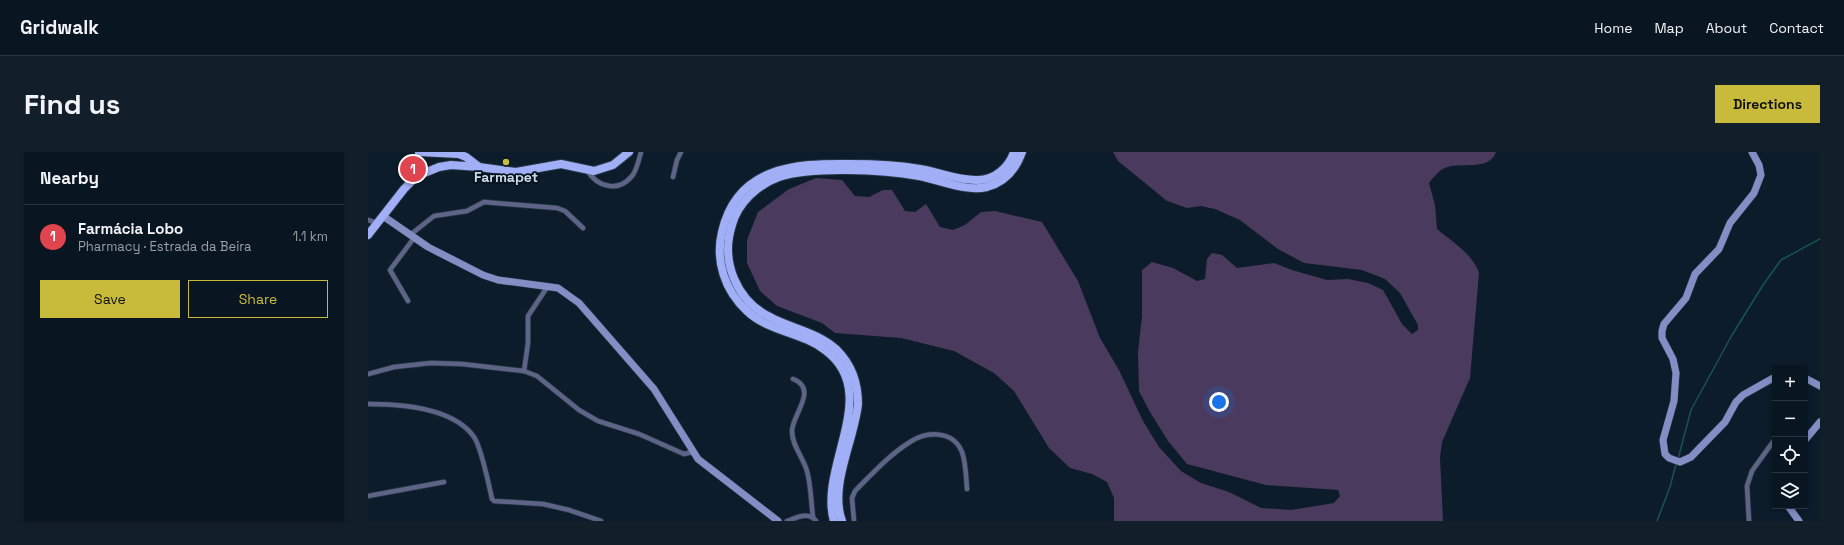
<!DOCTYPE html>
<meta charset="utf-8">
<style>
body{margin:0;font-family:"Space Grotesk",sans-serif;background:#121e29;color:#f1f3f6}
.controls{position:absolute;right:12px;bottom:12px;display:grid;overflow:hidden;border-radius:0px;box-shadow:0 2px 6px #0003}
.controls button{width:36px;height:36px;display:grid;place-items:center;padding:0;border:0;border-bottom:1px solid #29343e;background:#091520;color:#f1f3f6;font:20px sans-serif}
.you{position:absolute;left:851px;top:250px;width:14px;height:14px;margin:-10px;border:3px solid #fff;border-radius:50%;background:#1a73e8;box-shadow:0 0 0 6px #1a73e833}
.badge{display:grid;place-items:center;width:26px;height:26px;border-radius:50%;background:#c8bb3b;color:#fff;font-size:13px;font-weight:700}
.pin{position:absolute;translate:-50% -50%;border:2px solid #fff;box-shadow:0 1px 4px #0006}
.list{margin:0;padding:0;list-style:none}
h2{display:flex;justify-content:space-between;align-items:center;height:52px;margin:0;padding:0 16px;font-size:17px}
h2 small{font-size:13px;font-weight:400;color:#999fa5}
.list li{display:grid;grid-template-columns:26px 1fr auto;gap:12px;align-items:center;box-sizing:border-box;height:64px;padding:0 16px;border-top:1px solid #29343e}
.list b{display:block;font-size:15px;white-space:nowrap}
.list p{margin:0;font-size:13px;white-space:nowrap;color:#999fa5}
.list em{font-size:13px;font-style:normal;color:#999fa5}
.actions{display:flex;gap:8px;padding:12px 16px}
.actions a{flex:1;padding:9px 0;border:1px solid #c8bb3b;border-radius:0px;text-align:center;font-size:14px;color:#c8bb3b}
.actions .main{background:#c8bb3b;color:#111}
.icon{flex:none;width:22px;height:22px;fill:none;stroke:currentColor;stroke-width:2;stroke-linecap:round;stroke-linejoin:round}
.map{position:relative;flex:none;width:1452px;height:369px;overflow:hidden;border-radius:0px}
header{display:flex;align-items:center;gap:24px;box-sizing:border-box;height:56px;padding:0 20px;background:#091520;border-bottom:1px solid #29343e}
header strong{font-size:19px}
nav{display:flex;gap:22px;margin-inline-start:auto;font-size:14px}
.intro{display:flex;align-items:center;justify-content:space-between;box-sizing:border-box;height:96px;padding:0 24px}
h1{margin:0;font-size:28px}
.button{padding:10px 18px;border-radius:0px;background:#c8bb3b;color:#111;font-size:14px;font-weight:700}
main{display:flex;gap:24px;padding:0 24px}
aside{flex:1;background:#091520;border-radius:0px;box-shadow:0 2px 6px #0003}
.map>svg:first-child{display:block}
.forest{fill:#4a3a5d}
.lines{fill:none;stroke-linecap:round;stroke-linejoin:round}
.stream{stroke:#165451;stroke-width:1.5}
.street-casing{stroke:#273645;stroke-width:6}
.secondary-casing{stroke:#273645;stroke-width:8}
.primary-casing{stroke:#273645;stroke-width:10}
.street{stroke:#5d6486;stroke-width:4.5}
.secondary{stroke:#848ec5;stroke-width:7}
.primary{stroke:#a1aff6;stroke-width:8}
.poi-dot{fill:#c8bb3b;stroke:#041321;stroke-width:1.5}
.labels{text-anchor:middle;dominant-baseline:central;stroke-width:3.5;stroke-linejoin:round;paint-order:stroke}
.poi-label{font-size:14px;font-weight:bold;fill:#ced9e3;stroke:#041321}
</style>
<header>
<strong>Gridwalk</strong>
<nav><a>Home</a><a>Map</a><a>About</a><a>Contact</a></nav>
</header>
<div class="intro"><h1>Find us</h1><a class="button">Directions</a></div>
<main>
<aside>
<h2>Nearby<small></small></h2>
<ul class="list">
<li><span class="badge" style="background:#e0444e">1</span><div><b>Farmácia Lobo</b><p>Pharmacy · Estrada da Beira</p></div><em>1.1 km</em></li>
</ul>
<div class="actions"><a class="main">Save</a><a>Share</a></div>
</aside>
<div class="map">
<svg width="1452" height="369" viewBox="0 0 1452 369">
<rect width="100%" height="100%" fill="#0c1c2b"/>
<path class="forest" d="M 745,0 L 1128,0 C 1121,20 1092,9 1077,16 C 1070,19 1066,25 1061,31 L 1067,53 L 1069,77 C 1083,89 1105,102 1111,121 L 1102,226 L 1074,290 L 1072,305 L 1075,369 L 746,369 L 746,346 L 739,330 L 724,322 L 702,316 L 681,296 L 646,239 L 626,221 L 586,199 L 533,186 L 467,181 L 454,171 L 409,154 L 392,139 L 379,111 L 379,88 L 390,60 L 421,37 L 448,26 L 474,28 L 487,44 L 501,45 L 515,38 L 524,38 L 537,59 L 547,60 L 558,52 L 572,75 L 585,78 L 597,73 L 613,60 L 627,59 L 674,70 L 710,129 L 732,186 L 751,218 L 775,269 L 791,295 L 813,319 L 833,331 L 861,340 L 893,356 L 923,358 L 966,351 L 972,344 L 970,338 L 898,333 L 819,312 L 800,289 L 782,260 L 771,239 L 770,200 L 774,164 L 774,118 L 784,110 L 805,116 L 829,129 L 837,127 L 839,107 L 844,101 L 854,103 L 869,116 L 906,111 L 924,118 L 959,128 L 980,127 L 1000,131 L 1015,138 L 1034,172 L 1044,182 L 1050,178 L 1050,173 L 1032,141 L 1017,127 L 994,118 L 936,111 L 910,97 L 872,68 L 847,57 L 833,54 L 819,56 L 799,49 L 750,9 Z"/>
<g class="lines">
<g class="stream">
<path d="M 1310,307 L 1323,258 L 1364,183 L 1395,133 L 1413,108 L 1452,87"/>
<path d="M 1289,369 L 1302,335 L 1308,312"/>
</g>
<defs>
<g id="street">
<path d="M 219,18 C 229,35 250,41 264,24 C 269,18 271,7 273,0"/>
<path d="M 305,25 L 309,8 L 313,0"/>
<path d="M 0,68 L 9,71"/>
<path d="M 42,83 L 66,64 L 99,59 L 116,50 L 189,56 L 197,59 L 215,76"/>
<path d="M 40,149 L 22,118 L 46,86"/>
<path d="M 156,219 L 160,191 L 160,164 L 180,134"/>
<path d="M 0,222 L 26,215 L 63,211 L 94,212 L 156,219 L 169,224 L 211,258 L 230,269 L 271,282 L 316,302 L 324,300"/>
<path d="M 425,227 C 451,237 424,263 424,279 C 424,294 435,305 439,319 C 443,334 443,350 445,365"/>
<path d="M 0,252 C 32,252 85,255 106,285 C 113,295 121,333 124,347 L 126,349 L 175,352 L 201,358 L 233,369"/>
<path d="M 0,344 L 76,330"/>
<path d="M 419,369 C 428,366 441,359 448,369"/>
<path d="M 486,369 L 484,346 L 487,339 C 504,322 521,303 542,290 C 559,279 585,278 594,300 C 598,311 598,325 599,337"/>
<path d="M 1381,369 L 1379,334 L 1384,319 L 1407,287"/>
</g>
<g id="secondary">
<path d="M 1384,0 L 1391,13 L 1393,23 L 1386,41 L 1362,71 L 1351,97 L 1327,122 L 1318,146 L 1296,172 L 1294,179 L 1294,186 L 1305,207 L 1308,221 L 1306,249 L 1295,288 L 1297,302 L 1301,306 L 1312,310 L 1323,305 L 1357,270 L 1368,250 L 1375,243 L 1407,225"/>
<path d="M 15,64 L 60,95 L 115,123 L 130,128 L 190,136 L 211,151 L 286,237 L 330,307 L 410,369"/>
<path d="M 1437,226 L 1452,234"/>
<path d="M 1437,288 L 1452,270"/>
<path d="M 1420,354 L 1431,369"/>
</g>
<g id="primary">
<path d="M 51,0 L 91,2 L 98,5 L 111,15"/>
<path d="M 0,83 L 36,37 L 45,28 L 54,22 L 71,15 L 83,13 L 111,15 L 148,20 L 193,12 L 226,19 L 245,13 L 261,0"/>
<path d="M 466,369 C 450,314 515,241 457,198 C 434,180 401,180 379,159 C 357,139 347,109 354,80 C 369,15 427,11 482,12 C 505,12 529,13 552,17 C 571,20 590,29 610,28 C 627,28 641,15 646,0"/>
<path d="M 474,369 C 461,334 486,289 490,252 C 490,232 484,213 469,198 C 451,181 426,177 404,166 C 369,150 352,110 364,73 C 370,51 389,33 411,25 C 444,14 516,18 551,24 C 573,28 597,40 619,35 C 637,30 648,17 654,0"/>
</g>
</defs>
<use href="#street" class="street-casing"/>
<use href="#secondary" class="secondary-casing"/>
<use href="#primary" class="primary-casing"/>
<use href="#street" class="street"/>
<use href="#secondary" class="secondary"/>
<use href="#primary" class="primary"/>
</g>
<circle class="poi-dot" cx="138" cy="10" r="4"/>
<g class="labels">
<g class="poi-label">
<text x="138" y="25">Farmapet</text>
</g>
</g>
</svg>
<div class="controls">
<button>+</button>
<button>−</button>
<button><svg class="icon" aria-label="locate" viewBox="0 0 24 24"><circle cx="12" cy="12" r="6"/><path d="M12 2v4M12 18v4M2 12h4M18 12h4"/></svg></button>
<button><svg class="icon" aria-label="layers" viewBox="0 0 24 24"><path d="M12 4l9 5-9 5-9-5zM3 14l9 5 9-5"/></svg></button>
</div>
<div class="you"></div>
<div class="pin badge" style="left:45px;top:17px;background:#e0444e">1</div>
</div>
</main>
